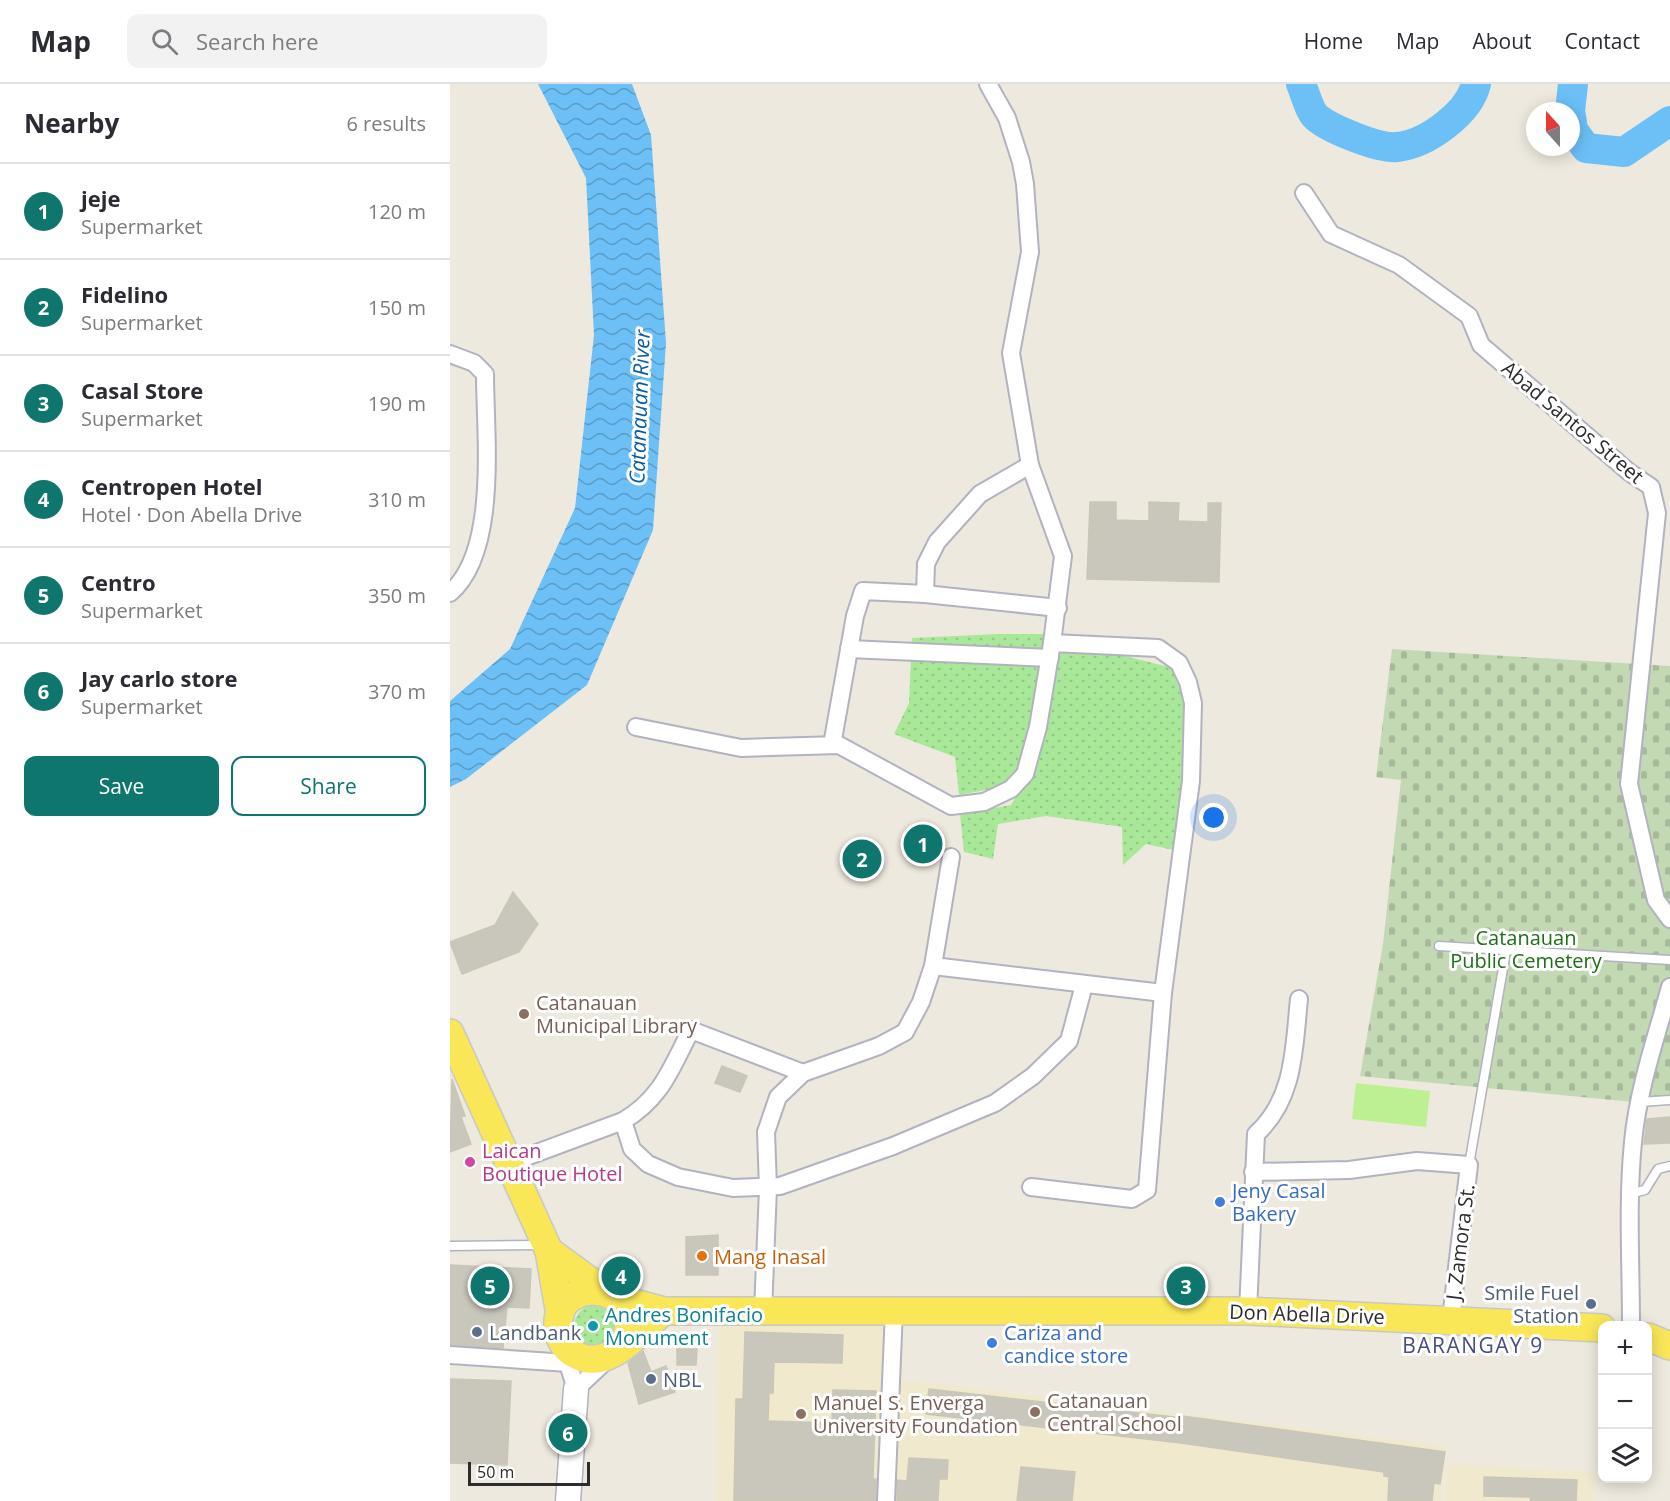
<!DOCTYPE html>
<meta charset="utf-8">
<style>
body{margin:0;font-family:"Open Sans",sans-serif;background:#f2f2f3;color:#2b2b33}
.controls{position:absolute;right:18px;bottom:18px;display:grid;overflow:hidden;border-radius:12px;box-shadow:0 3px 15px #0003}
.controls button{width:54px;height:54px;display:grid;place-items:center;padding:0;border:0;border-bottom:2px solid #e1e1e2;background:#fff;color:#2b2b33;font:30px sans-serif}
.compass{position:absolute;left:1076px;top:18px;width:54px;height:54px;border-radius:50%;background:#fff;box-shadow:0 3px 15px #0003;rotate:339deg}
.scale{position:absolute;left:18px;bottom:15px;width:122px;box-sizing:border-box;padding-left:6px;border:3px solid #2c2c2c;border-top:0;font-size:16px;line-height:21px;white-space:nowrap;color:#2c2c2c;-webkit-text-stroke:4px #fff;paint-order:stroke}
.you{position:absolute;left:764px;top:734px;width:21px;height:21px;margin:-15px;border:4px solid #fff;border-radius:50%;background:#1a73e8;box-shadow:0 0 0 9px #1a73e833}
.badge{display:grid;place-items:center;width:39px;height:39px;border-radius:50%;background:#0f766e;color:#fff;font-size:20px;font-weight:700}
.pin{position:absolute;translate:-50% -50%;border:3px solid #fff;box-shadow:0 2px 6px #0006}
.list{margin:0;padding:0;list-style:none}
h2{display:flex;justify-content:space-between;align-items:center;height:78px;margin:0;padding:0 24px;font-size:26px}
h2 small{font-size:20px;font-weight:400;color:#7c7c81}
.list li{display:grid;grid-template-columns:39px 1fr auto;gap:18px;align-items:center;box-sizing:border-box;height:96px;padding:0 24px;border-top:2px solid #e1e1e2}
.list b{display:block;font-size:22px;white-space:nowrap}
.list p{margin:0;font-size:20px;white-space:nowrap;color:#7c7c81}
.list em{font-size:20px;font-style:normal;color:#7c7c81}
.actions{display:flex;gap:12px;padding:18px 24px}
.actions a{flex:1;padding:14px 0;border:2px solid #0f766e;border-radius:12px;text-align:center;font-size:21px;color:#0f766e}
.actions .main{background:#0f766e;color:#fff}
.icon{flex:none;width:33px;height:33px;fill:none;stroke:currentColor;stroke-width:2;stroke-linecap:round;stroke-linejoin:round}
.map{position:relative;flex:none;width:1220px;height:1417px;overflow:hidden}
header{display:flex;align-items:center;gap:36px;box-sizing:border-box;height:84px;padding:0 30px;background:#fff;border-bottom:2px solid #e1e1e2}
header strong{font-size:28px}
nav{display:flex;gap:33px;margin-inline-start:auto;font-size:21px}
.search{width:420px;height:54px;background:#f2f2f3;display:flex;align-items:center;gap:15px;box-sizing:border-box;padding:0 21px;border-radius:12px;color:#7c7c81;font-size:22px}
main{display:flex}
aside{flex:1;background:#fff}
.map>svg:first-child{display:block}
.education{fill:#f1e9cd}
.grass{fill:url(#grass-dots)}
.cemetery{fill:url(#cemetery-stones)}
.pitch{fill:#bdf093}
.water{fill:url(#water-waves)}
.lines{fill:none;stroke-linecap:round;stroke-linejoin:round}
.river{stroke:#6cc0f6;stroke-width:30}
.building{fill:#c9c7bc;stroke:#cac6b7;stroke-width:1.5}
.lane-casing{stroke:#b2b2c0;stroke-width:11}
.street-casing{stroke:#b2b2c0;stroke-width:20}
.secondary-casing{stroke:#b2b2c0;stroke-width:27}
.primary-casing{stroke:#c8c8c8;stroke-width:30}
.lane{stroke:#fff;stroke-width:8}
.street{stroke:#fff;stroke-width:16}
.secondary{stroke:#fff;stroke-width:24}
.primary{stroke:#f9e758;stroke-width:27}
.education-dot{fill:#8d6e63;stroke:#fff;stroke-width:2}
.hotel-dot{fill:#d1479c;stroke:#fff;stroke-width:2}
.shop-dot{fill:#3f7fe0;stroke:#fff;stroke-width:2}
.food-dot{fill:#e8710a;stroke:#fff;stroke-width:2}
.service-dot{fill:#5c6f8a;stroke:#fff;stroke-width:2}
.culture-dot{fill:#0f9aa8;stroke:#fff;stroke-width:2}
.labels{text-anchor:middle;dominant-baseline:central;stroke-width:6;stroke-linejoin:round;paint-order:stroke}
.street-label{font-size:20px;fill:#2c2c2c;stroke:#fff}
.park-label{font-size:20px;fill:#1e6f16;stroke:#fff}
.education-label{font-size:20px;fill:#785e54;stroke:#fff;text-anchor:start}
.hotel-label{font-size:20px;fill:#b23c85;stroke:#fff;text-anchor:start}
.shop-label{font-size:20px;fill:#366cbe;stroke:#fff;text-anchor:start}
.food-label{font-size:20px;fill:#c56008;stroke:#fff;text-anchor:start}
.service-label{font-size:20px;fill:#4e5e75;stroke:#fff;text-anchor:start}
.culture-label{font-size:20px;fill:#0d838f;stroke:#fff;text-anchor:start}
.water-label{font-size:21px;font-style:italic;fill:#065ca7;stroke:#fff}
.neighbourhood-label{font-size:21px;letter-spacing:1.5px;fill:#494c80;stroke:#fff}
</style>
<header>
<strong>Map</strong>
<div class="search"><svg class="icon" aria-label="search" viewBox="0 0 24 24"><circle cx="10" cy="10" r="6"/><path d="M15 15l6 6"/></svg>Search here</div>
<nav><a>Home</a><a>Map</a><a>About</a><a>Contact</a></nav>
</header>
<main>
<aside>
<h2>Nearby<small>6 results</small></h2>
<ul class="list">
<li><span class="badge">1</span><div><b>jeje</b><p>Supermarket</p></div><em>120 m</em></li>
<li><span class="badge">2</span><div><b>Fidelino</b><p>Supermarket</p></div><em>150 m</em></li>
<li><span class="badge">3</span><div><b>Casal Store</b><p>Supermarket</p></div><em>190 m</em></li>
<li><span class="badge">4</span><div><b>Centropen Hotel</b><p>Hotel · Don Abella Drive</p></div><em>310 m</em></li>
<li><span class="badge">5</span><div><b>Centro</b><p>Supermarket</p></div><em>350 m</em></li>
<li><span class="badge">6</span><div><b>Jay carlo store</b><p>Supermarket</p></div><em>370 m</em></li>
</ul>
<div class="actions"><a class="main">Save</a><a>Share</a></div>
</aside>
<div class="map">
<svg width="1220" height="1417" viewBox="0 0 1220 1417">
<defs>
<pattern id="grass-dots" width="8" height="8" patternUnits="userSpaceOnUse" patternTransform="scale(1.5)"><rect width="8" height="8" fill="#a9e898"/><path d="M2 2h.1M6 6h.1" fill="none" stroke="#92c783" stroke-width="1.8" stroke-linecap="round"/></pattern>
<pattern id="cemetery-stones" width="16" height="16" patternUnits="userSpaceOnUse" patternTransform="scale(1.5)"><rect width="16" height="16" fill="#c2d9b4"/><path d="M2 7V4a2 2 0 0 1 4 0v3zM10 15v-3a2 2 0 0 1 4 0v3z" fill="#a7ba9b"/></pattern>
<pattern id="water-waves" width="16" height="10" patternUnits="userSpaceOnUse" patternTransform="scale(1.5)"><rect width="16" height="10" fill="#6cc0f6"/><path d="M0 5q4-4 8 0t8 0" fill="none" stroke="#599cc7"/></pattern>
</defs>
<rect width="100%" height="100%" fill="#eee9de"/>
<g class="education">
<path d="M 268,1241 L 440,1242 L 432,1417 L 266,1417 Z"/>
<path d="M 449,1295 L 997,1362 L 991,1417 L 446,1417 Z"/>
<path d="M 997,1380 L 1145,1388 L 1143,1417 L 995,1417 Z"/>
</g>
<g class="grass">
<path d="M 548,550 L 594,550 L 575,690 L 546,704 L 509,711 L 505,673 L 444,650 L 459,619 L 462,554 Z"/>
<path d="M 606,565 L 667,570 L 723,584 L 738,622 L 728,767 L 696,760 L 673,781 L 672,743 L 596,732 L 548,740 L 543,775 L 514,768 L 510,730 L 561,721 L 586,679 Z"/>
<circle cx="145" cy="1242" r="21"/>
</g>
<path class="cemetery" d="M 942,565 L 1220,582 L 1220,1017 L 1194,1019 L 910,992 L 933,860 L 951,696 L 926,693 Z"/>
<path class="pitch" d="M 906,999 L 980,1007 L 976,1043 L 902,1035 Z"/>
<path class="water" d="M 88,0 L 182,0 L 201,51 L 216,259 L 203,446 L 137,601 L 16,695 L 0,703 L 0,617 L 60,565 L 125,424 L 144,251 L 136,94 Z"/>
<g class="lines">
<g class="river">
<path d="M 851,0 C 855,9 859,26 866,33 C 880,45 929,65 947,63 C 977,60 1019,29 1026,0"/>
<path d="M 1120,27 L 1123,0"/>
<path d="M 1121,32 L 1123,46 L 1136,64 L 1174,68 L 1220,37"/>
</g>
</g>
<g class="building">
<path d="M 640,418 L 666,418 L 666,436 L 699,437 L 699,418 L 729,419 L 728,437 L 758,438 L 758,419 L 771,419 L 769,498 L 637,495 Z"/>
<path d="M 63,808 L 88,840 L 69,868 L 12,890 L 0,858 L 45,841 Z"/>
<path d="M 272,982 L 297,992 L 290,1008 L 265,999 Z"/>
<path d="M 2,995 L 15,1032 L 11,1033 L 21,1060 L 0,1068 Z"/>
<path d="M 1220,1033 L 1220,1059 L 1194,1060 L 1197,1035 Z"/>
<path d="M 268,1151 L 268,1191 L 236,1191 L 236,1153 Z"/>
<path d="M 0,1181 L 81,1185 L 79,1224 L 57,1223 L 53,1264 L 0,1261 Z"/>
<path d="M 295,1248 L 393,1251 L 392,1279 L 324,1278 L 323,1309 L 319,1309 L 318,1337 L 382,1339 L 383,1306 L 426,1307 L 423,1395 L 426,1395 L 426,1417 L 284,1417 L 286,1315 L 293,1315 Z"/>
<path d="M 227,1265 L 247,1265 L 246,1281 L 227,1281 Z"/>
<path d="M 193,1267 L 201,1288 L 216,1282 L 225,1308 L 189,1320 L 178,1279 Z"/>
<path d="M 0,1295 L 61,1297 L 57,1381 L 0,1379 Z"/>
<path d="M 479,1305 L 733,1334 L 733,1332 L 995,1368 L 990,1400 L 984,1399 L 982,1417 L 938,1417 L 939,1393 L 934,1392 L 934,1388 L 731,1359 L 476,1330 Z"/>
<path d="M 459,1374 L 498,1376 L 497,1395 L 489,1395 L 488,1417 L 447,1417 L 447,1396 L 457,1397 Z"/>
<path d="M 571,1383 L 625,1388 L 622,1417 L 567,1417 Z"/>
<path d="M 1034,1393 L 1127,1396 L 1126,1417 L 1080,1417 L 1081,1413 L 1034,1412 Z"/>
</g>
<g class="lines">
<defs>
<g id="lane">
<path d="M 989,862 L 1220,876"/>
<path d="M 1189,1018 L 1220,1016"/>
<path d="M 1019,1081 L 1056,867"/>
<path d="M 1179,1110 L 1195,1106 L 1208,1085 L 1220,1082"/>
<path d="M 0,1162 L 92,1161"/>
</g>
<g id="street">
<path d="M 538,0 L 557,34 L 571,78 L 575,100 L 580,168 L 561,269 L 580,381 L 613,472 L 602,559"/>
<path d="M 854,109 L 881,150 L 949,181 L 1019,232 L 1031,261 L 1179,388 L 1201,403 L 1207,429 L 1179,700 L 1206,816 L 1220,835"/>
<path d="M 0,270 L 24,279 L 35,290 C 35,350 49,467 0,509"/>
<path d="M 475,510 L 476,480 L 487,458 L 530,410 L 580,381"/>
<path d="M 399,565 L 600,574"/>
<path d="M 186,643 L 291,664 L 389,661 L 501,722 L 534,718 L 561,705 L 575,690 L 588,643 L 602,559 L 708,564 L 729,579 L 738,598 L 743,619 L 741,697 L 713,909 L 697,1106 L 682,1115 L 581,1103"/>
<path d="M 382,661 L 405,532 L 413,507 L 475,510 L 608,524"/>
<path d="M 483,882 L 713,909"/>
<path d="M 173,1037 L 182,1065 L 198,1080 L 228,1093 L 283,1104 L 330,1102 L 443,1062 L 545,1019 L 583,992 L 619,957 L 634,901"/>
<path d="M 57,1080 L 173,1037 C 212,1014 221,984 241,946 L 353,989"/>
<path d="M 803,1088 L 899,1086 L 967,1077 L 1019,1081 L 1001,1235"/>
<path d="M 798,1227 L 806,1050 C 845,1015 844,963 849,915"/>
<path d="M 313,1228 L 318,1104 L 316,1048 L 328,1013 L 353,989 L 429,962 L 455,948 L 471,918 L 483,882 L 501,773"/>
<path d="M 1181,1242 C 1181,1180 1177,1119 1183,1058 C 1188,1005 1206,954 1220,903"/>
<path d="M 115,1270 L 126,1305 L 159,1274"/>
<path d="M 0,1271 L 118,1279"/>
<path d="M 436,1417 L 444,1226"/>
</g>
<path id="secondary" d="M 118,1417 L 126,1305"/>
<g id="primary">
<path d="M 0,949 L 99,1167 L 110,1231"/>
<path d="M 99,1167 L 154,1207"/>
<path d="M 166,1214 L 214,1227 L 798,1227 L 1152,1244"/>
<path d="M 1198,1253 L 1220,1262"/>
<path d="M 171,1264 C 208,1199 102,1186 108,1245 C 109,1256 116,1266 126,1271 C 159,1289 190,1246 214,1227"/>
</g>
</defs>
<use href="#lane" class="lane-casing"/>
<use href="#street" class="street-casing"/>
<use href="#secondary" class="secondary-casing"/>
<use href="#primary" class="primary-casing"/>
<use href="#lane" class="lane"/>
<use href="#street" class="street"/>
<use href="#secondary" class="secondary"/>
<use href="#primary" class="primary"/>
</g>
<g class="education-dot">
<circle cx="74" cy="930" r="6"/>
<circle cx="585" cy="1328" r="6"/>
<circle cx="351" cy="1330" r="6"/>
</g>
<circle class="hotel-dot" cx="20" cy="1078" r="6"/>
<g class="shop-dot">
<circle cx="770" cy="1118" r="6"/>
<circle cx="542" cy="1259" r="6"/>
</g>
<circle class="food-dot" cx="252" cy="1172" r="6"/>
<g class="service-dot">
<circle cx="1141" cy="1220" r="6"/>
<circle cx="27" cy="1248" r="6"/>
<circle cx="201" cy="1295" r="6"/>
</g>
<circle class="culture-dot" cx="143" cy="1242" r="6"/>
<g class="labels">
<g class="street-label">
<text transform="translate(1123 338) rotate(40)">Abad Santos Street</text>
<text transform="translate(1010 1158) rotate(-83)">J. Zamora St.</text>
<text transform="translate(857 1230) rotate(2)">Don Abella Drive</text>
</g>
<g class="park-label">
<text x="1076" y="853">Catanauan<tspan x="1076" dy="23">Public Cemetery</tspan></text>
</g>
<g class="education-label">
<text x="86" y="918">Catanauan<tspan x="86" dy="23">Municipal Library</tspan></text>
<text x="597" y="1316">Catanauan<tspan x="597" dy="23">Central School</tspan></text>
<text x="363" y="1318">Manuel S. Enverga<tspan x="363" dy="23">University Foundation</tspan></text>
</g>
<g class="hotel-label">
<text x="32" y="1066">Laican<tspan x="32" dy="23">Boutique Hotel</tspan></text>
</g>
<g class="shop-label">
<text x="782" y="1106">Jeny Casal<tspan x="782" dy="23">Bakery</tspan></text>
<text x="554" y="1248">Cariza and<tspan x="554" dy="23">candice store</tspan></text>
</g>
<g class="food-label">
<text x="264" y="1172">Mang Inasal</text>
</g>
<g class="service-label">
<text x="1129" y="1208" text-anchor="end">Smile Fuel<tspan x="1129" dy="23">Station</tspan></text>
<text x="39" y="1248">Landbank</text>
<text x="213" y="1295">NBL</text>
</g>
<g class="culture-label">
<text x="155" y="1230">Andres Bonifacio<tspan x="155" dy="23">Monument</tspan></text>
</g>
<g class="water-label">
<text transform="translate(189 323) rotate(-88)">Catanauan River</text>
</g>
<g class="neighbourhood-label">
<text x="1023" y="1261">BARANGAY 9</text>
</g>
</g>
</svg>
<div class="controls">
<button>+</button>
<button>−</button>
<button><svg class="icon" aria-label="layers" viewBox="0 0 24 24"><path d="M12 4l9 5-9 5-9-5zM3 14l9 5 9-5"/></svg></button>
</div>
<svg class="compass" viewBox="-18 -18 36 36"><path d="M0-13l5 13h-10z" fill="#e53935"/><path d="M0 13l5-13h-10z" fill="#7c7c81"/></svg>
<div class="scale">50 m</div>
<div class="you"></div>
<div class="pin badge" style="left:473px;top:760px">1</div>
<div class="pin badge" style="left:412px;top:775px">2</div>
<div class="pin badge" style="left:736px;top:1202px">3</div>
<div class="pin badge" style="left:171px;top:1192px">4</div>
<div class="pin badge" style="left:40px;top:1202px">5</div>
<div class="pin badge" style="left:118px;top:1349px">6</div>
</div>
</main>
